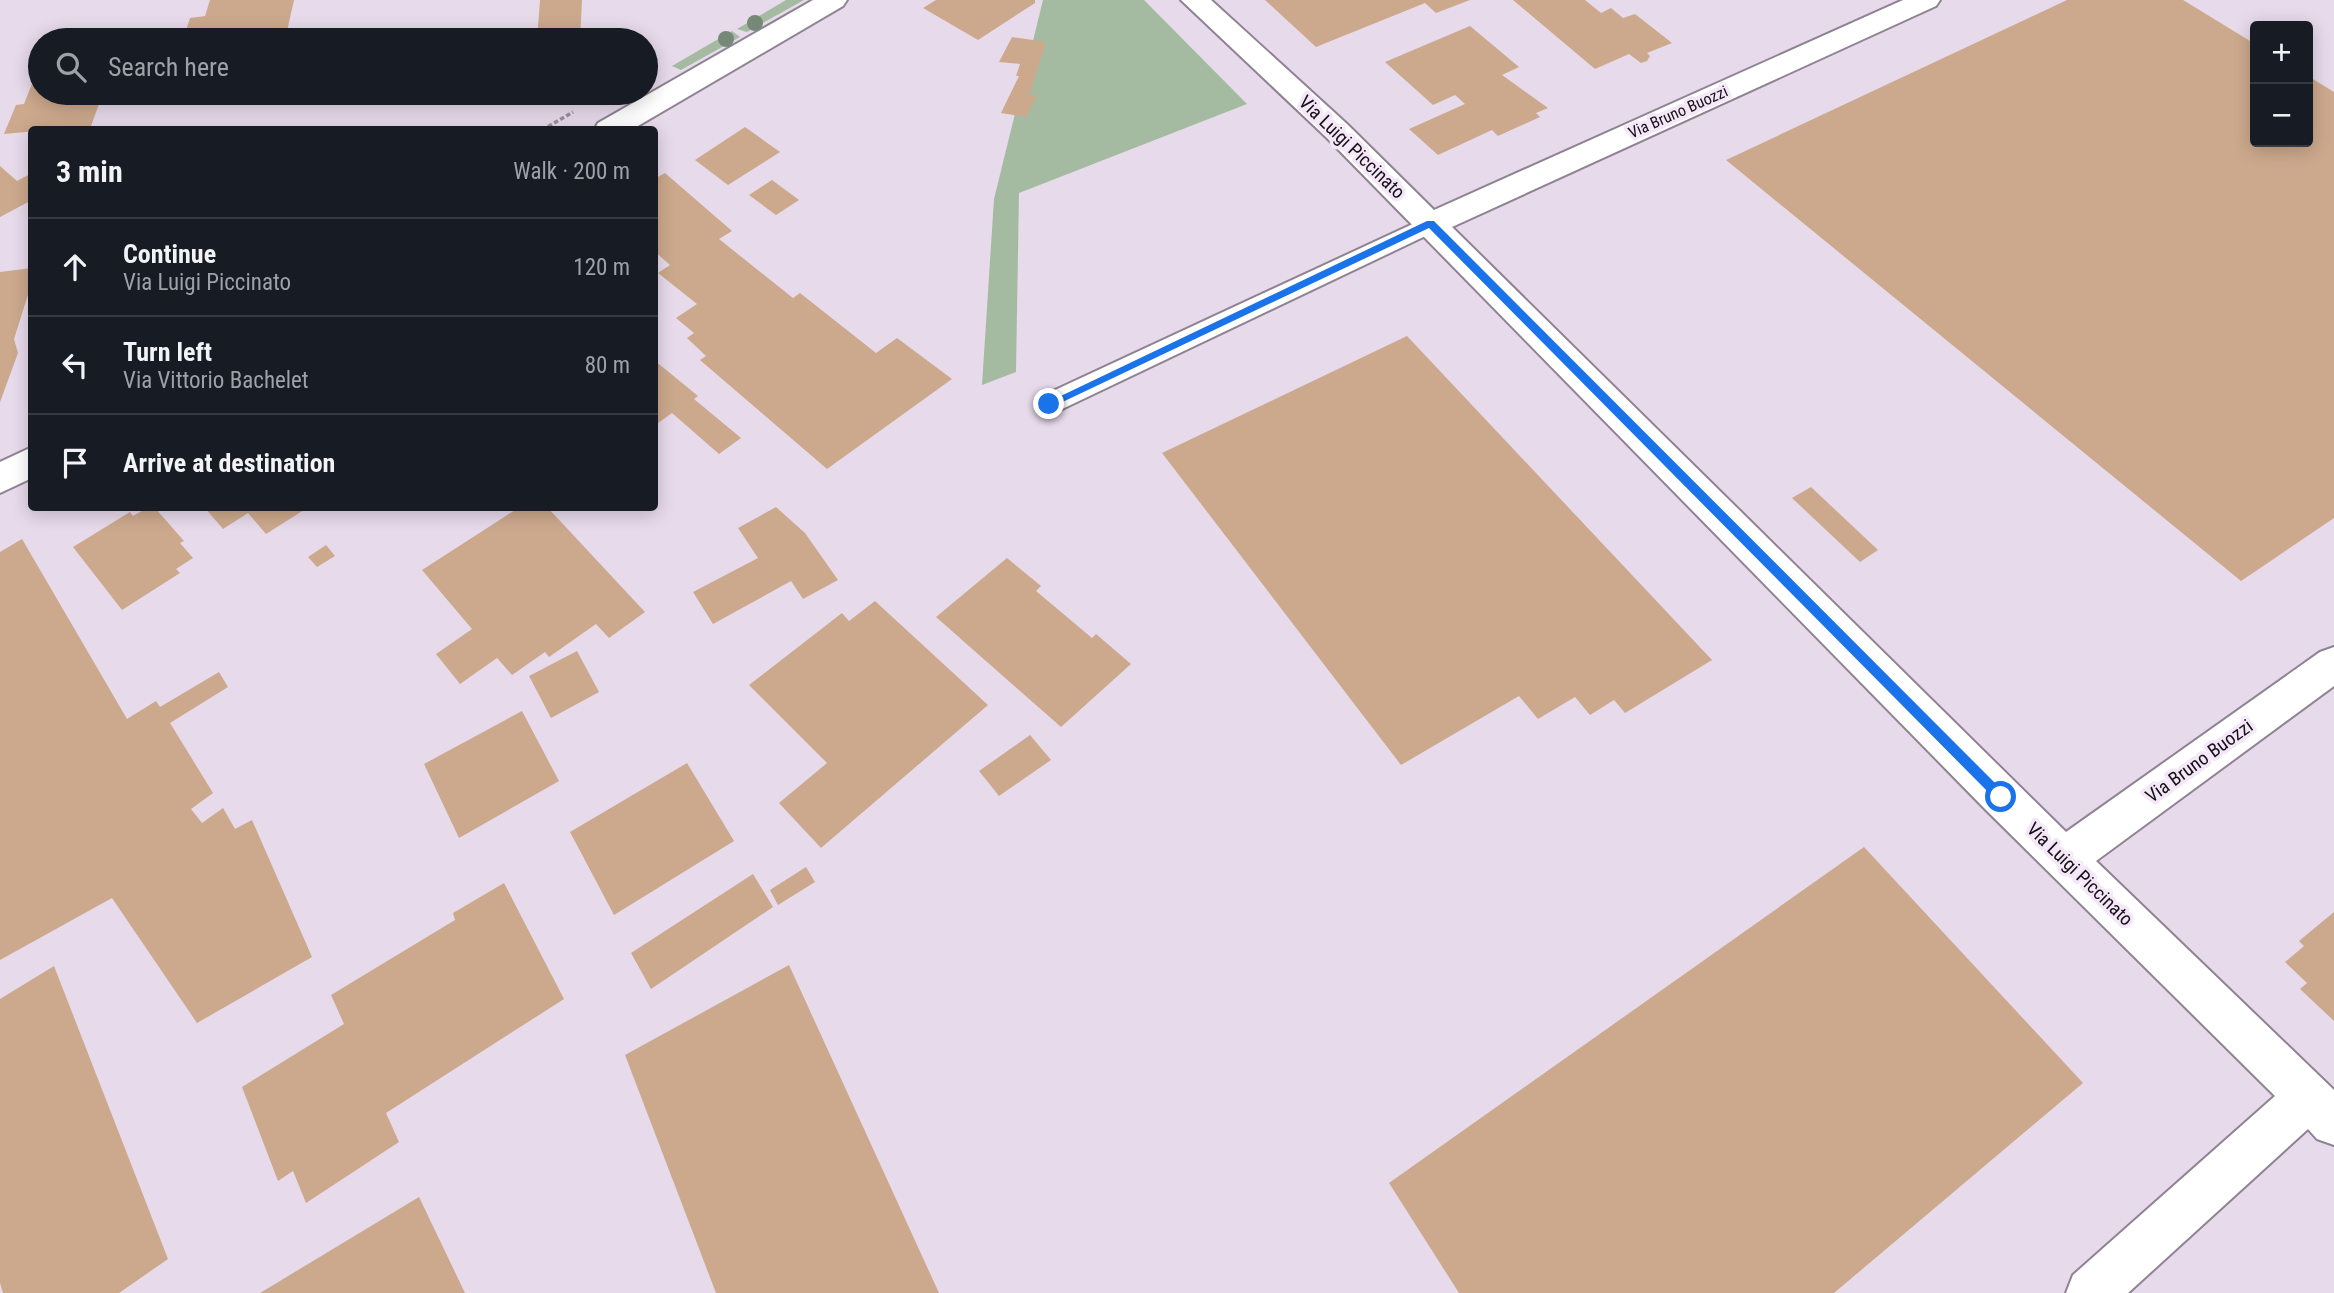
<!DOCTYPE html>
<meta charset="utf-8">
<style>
body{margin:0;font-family:"Roboto Condensed",sans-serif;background:#20242c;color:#f1f3f6}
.controls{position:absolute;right:21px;top:21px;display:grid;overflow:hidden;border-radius:7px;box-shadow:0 4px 18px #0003}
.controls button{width:63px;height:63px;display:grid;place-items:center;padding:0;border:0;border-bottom:2px solid #363941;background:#171b24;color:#f1f3f6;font:35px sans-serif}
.stop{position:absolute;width:21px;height:21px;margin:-16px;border:5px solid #1a73e8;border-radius:50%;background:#fff}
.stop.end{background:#1a73e8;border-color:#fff;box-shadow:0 2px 7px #0008}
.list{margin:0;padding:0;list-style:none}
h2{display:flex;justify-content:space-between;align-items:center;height:91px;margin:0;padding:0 28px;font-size:30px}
h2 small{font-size:23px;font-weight:400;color:#9ea1a6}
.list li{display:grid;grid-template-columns:46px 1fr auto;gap:21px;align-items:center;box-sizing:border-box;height:98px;padding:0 28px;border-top:2px solid #363941}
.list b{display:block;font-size:26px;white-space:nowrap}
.list p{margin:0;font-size:23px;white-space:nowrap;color:#9ea1a6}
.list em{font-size:23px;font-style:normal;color:#9ea1a6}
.icon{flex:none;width:38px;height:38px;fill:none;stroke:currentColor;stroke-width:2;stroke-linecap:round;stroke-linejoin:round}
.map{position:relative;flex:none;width:2334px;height:1293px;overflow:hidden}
.search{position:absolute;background:#171b24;box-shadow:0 4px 18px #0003;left:28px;top:28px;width:630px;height:77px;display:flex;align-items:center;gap:18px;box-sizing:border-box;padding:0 24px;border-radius:38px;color:#9ea1a6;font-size:26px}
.panel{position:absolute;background:#171b24;box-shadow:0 4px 18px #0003;left:28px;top:126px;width:630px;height:385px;border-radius:7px}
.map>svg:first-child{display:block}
.green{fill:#a4bba2}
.building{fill:#cca98d}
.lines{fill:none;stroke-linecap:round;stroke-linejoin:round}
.lane-casing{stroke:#8f8393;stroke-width:4}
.street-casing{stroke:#8f8393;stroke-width:4}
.secondary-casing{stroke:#8f8393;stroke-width:4}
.path{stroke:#9a909d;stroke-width:3.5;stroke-dasharray:4.5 2.5;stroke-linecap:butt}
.lane{fill:#fff;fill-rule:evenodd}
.street{fill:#fff;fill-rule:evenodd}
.secondary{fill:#fff;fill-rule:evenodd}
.tree{fill:#768878}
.route{fill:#1a73e8}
.labels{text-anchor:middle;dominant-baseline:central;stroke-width:7;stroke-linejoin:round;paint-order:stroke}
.far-street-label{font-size:16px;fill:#161117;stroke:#f4e7f8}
.street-label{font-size:19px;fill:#161117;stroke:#f4e7f8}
</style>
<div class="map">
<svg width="2334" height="1293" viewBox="0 0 2334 1293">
<rect width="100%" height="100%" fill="#e7daeb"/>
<g class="green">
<path d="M 786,0 L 804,0 L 747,32 L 737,29 Z"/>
<path d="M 1043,0 L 1144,0 L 1247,104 L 1019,193 L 1016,372 L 982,385 L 994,199 Z"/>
<path d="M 732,31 L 740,37 L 681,70 L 672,66 Z"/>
</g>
<g class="building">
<path d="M 210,0 L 294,0 L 285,40 L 183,40 L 190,18 L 205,16 Z"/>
<path d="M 540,0 L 582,0 L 580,40 L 537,40 Z"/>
<path d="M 936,0 L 1035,0 L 1035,3 L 978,40 L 923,8 Z"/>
<path d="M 1265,0 L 1470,0 L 1436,13 L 1425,3 L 1316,47 Z"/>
<path d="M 1513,0 L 1585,0 L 1601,13 L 1611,8 L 1623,18 L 1635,14 L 1672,43 L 1647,53 L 1650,56 L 1647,61 L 1641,63 L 1629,54 L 1595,69 Z"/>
<path d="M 2067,0 L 2183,0 L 2255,44 L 2255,142 L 2308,142 L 2308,76 L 2334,92 L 2334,518 L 2241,581 L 1726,160 Z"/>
<path d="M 1470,26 L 1519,67 L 1502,75 L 1548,108 L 1536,113 L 1540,117 L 1498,136 L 1492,130 L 1438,155 L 1409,129 L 1465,104 L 1455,95 L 1433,105 L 1385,62 Z"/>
<path d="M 154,31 L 151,40 L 123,40 L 125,34 Z"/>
<path d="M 1012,37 L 1046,42 L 1030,93 L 1022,92 L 1037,96 L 1026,117 L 1001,113 L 1019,76 L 1016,76 L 1020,64 L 999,62 Z"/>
<path d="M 40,63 L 40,93 L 103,93 L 91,126 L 4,134 L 16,105 L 24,104 Z"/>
<path d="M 745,127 L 780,152 L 728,185 L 695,160 Z"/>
<path d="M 0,166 L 17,181 L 32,173 L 32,200 L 0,217 Z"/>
<path d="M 665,173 L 732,231 L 719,239 L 793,298 L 800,293 L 876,353 L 897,338 L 952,379 L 827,469 L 700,360 L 706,356 L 687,338 L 694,333 L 676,318 L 697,304 L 658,273 L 670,265 L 654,251 L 654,179 Z"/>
<path d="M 772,180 L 799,200 L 776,215 L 749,195 Z"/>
<path d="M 32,268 L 32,282 L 14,339 L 18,353 L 0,402 L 0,272 Z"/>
<path d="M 1407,336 L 1712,660 L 1625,713 L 1614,700 L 1590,715 L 1575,697 L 1538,719 L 1519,696 L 1401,765 L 1162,453 Z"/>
<path d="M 654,360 L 698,396 L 694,399 L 741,438 L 719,454 L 672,413 L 654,426 Z"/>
<path d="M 1811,487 L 1878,550 L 1860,562 L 1792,498 Z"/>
<path d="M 776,507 L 805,533 L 838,580 L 803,599 L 791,581 L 713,624 L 693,592 L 758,558 L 738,528 Z"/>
<path d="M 147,508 L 155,508 L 184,541 L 180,543 L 193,558 L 176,569 L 180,573 L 122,610 L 73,547 L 130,512 L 133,516 Z"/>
<path d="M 205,508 L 307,508 L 266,534 L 248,513 L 223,529 Z"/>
<path d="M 518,508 L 548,508 L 645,612 L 609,638 L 596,624 L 549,657 L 545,652 L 512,675 L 497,658 L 460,684 L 436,654 L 472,629 L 422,570 Z"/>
<path d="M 22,539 L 127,719 L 156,701 L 160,707 L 219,672 L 228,687 L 170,723 L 213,793 L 191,809 L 202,823 L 223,808 L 235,829 L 252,820 L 312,957 L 197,1023 L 112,898 L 0,960 L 0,552 Z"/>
<path d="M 326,545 L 335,556 L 317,567 L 308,557 Z"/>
<path d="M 1007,558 L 1041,586 L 1036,591 L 1092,638 L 1096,634 L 1131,664 L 1061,727 L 936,617 Z"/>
<path d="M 875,601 L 988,705 L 821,848 L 779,803 L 827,763 L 749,685 L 842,613 L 849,621 Z"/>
<path d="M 577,651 L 599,692 L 551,718 L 529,676 Z"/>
<path d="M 522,711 L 559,781 L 459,838 L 424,764 Z"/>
<path d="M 1030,735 L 1051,760 L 999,796 L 979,771 Z"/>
<path d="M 687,763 L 734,841 L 614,915 L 570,832 Z"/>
<path d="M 1864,847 L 2083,1083 L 1834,1293 L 1459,1293 L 1389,1183 Z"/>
<path d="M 806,867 L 815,882 L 778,905 L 770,890 Z"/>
<path d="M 753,874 L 773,907 L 651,989 L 631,953 Z"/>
<path d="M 504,883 L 564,999 L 386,1113 L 399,1142 L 306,1203 L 293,1171 L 278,1181 L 242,1087 L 344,1024 L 331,995 L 455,920 L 453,913 Z"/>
<path d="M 2334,912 L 2334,1021 L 2300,989 L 2307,983 L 2285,962 L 2304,946 L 2299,941 Z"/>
<path d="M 789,965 L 939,1293 L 716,1293 L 625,1055 Z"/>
<path d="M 54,966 L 168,1259 L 119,1293 L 3,1293 L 0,1283 L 0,999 Z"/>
<path d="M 419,1197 L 465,1293 L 260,1293 Z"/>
</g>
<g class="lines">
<defs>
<path id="lane" d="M 1430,216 L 1438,218 L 1441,224 L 1438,230 L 1058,411 L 1049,414 L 1040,411 L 1037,404 L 1040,397 Z"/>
<path id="street" d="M 1181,0 L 1211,0 L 1347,124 L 1434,210 L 1903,0 L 1940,0 L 1936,6 L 1452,227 L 2066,832 L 2320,652 L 2334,647 L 2334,686 L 2096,861 L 2334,1090 L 2334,1145 L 2317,1139 L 2308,1129 L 2128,1293 L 2066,1293 L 2073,1275 L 2275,1096 L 1986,810 L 1327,138 Z"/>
<g id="secondary">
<path d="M 813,0 L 847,0 L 843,6 L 631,130 L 594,130 L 598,123 Z"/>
<path d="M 32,447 L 32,478 L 0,493 L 0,462 Z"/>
</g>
</defs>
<use href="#lane" class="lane-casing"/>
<use href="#street" class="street-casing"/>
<use href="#secondary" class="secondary-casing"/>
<path class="path" d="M 542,130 L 573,112"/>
<use href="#lane" class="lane"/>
<use href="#street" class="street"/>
<use href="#secondary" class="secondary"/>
</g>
<g class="tree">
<circle cx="755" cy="23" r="8"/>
<circle cx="726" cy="39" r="8"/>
</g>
<path class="route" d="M 1427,221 L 1434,221 L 2005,793 L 2005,801 L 1997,801 L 1429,228 L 1052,407 L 1044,404 Z"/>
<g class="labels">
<g class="far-street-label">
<text transform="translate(1678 112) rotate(-24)">Via Bruno Buozzi</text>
</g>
<g class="street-label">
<text transform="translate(1352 147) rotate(44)">Via Luigi Piccinato</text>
<text transform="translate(2199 761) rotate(-36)">Via Bruno Buozzi</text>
<text transform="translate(2080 874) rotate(44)">Via Luigi Piccinato</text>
</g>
</g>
</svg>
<div class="controls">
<button>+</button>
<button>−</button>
</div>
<div class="stop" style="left:2001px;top:797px"></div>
<div class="stop end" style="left:1049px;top:404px"></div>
<div class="search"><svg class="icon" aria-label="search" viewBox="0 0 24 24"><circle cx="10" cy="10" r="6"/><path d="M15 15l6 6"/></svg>Search here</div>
<section class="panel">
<h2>3 min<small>Walk · 200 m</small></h2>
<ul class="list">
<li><svg class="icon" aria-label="ahead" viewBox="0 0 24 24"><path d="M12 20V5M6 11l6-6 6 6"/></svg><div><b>Continue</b><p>Via Luigi Piccinato</p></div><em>120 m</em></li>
<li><svg class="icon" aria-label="left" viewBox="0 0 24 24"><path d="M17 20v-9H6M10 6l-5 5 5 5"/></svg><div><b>Turn left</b><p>Via Vittorio Bachelet</p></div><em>80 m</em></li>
<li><svg class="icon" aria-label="arrive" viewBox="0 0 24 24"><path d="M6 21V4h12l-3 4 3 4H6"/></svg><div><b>Arrive at destination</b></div></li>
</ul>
</section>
</div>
